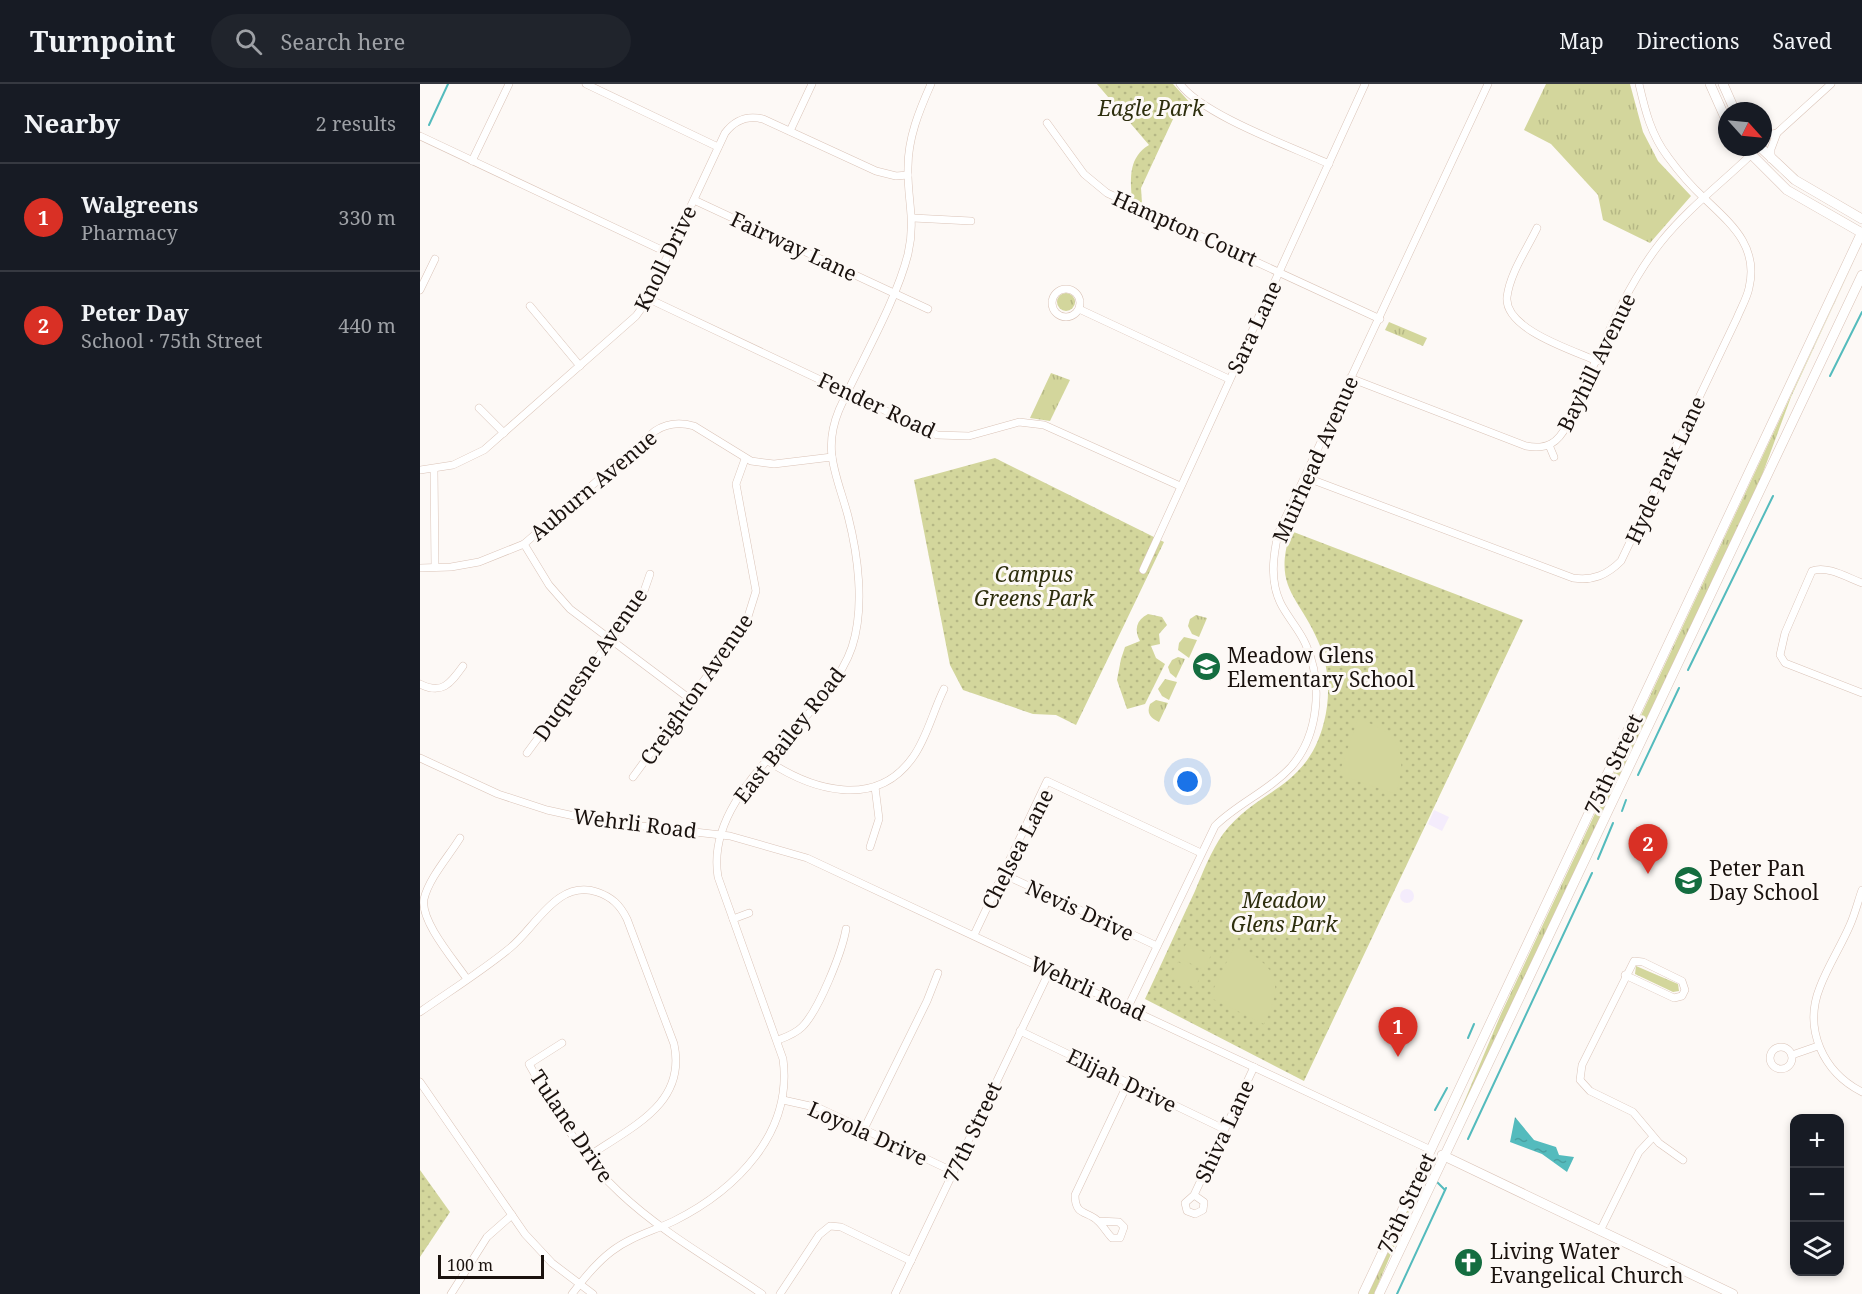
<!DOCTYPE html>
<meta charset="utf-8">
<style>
body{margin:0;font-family:"Noto Serif",serif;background:#20242c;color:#f1f3f6}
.controls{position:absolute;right:18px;bottom:18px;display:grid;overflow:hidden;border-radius:12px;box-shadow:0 3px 9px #0003}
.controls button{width:54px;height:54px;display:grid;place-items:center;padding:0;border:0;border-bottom:2px solid #363941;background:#171b24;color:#f1f3f6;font:30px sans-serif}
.compass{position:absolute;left:1298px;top:18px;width:54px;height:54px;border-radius:50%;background:#171b24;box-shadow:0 3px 9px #0003;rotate:117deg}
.scale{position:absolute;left:18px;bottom:15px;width:106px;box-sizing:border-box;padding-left:6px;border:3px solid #1a120e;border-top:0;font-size:16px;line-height:21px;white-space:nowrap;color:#1a120e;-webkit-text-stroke:4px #fdf9f6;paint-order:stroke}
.you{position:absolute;left:768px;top:698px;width:21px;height:21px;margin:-15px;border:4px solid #fff;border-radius:50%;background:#1a73e8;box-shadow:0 0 0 9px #1a73e833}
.badge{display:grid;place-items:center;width:39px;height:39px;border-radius:50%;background:#d93025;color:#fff;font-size:20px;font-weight:700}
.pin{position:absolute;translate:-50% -50px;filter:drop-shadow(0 2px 3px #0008)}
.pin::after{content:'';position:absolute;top:32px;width:21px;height:18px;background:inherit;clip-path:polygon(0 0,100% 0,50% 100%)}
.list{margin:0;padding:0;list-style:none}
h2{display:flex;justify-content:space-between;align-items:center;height:78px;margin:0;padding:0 24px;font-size:26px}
h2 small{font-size:20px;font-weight:400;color:#9ea1a6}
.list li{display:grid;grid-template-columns:39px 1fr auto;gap:18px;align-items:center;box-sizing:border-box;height:108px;padding:0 24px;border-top:2px solid #363941}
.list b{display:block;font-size:22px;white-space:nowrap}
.list p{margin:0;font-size:20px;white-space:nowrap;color:#9ea1a6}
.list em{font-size:20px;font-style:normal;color:#9ea1a6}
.icon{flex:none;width:33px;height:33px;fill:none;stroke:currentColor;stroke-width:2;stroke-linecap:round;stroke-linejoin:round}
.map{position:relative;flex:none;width:1442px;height:1210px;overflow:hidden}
header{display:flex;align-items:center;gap:36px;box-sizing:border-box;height:84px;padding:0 30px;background:#171b24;border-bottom:2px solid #363941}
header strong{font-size:28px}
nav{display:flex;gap:33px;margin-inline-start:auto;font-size:21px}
.search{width:420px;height:54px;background:#20242c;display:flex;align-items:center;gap:15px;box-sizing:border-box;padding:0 21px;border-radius:33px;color:#9ea1a6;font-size:22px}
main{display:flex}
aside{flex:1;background:#171b24}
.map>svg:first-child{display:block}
.industrial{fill:#f4ecfc}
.grass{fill:url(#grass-tufts)}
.park{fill:url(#park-dots)}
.pitch{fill:#d3d69c}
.water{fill:url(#water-ripples)}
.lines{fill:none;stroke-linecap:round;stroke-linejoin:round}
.stream{stroke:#54bbbd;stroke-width:2}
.minor-casing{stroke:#dac3b7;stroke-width:8}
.major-casing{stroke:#dac3b7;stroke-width:10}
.minor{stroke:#fff;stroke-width:7}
.major{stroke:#fff;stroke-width:9}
.labels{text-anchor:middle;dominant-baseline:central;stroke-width:6;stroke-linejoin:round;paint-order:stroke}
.park-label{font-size:21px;font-style:italic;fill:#2d2e0d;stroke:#fdf9f6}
.street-label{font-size:21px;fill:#1a120e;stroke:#fdf9f6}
.poi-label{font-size:21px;fill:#1a120e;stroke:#fdf9f6;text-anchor:start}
</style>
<header>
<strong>Turnpoint</strong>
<div class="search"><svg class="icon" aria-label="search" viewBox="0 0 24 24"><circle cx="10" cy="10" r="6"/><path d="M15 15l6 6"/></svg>Search here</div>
<nav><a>Map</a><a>Directions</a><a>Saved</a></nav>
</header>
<main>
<aside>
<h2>Nearby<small>2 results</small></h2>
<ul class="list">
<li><span class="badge">1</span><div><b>Walgreens</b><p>Pharmacy</p></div><em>330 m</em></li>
<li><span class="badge">2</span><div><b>Peter Day</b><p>School · 75th Street</p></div><em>440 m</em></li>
</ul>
</aside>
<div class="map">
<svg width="1442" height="1210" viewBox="0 0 1442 1210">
<defs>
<pattern id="grass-tufts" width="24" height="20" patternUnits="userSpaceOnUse" patternTransform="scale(1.5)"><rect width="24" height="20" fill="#d3d69c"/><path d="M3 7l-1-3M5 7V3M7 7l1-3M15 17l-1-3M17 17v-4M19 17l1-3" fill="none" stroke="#b5b785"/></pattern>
<pattern id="park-dots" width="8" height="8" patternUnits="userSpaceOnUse" patternTransform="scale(1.5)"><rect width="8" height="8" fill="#d3d69c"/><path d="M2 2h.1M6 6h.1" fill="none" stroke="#b5b785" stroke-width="1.8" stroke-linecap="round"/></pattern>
<pattern id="water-ripples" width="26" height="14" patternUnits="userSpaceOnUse" patternTransform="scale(1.5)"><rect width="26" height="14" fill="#54bbbd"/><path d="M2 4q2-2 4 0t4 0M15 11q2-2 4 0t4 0" fill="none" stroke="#49a0a1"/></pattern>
</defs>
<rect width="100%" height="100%" fill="#fdf9f6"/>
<g class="industrial">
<path d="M 1014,726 L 1029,733 L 1022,747 L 1008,740 Z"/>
<circle cx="987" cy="812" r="7"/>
</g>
<g class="grass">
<path d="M 1126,0 L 1210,0 L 1223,48 L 1238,77 L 1271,112 L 1230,159 L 1183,136 L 1178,111 L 1131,60 L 1104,46 Z"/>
<path d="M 1435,175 L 1371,313 L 1338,402 L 1028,1056 L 1081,930 Z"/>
<circle cx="646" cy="218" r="9"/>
<path d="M 969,238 L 1007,254 L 1003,262 L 965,246 Z"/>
<path d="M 631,289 L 650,296 L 630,337 L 610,334 Z"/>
<path d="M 776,531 L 787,534 L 779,553 L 772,550 L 768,542 L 770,535 Z"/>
<path d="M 764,553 L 777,556 L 769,574 L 758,566 L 759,559 Z"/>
<path d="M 758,573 L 765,575 L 756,594 L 750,589 L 748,583 L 752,576 Z"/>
<path d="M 745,595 L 757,598 L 749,616 L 742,612 L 738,605 Z"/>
<path d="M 736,616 L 748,619 L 739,638 C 731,634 726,630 730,620 Z"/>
<path d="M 1216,882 L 1258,900 L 1259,907 L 1253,908 L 1215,890 Z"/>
<path d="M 1008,1083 L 954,1210 L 948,1210 Z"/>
</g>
<g class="park">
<path d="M 677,0 L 753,0 L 773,22 L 754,33 L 721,104 L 722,119 L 712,115 C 710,93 709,73 729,61 Z"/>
<path d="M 575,374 L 744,458 L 656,641 L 636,631 L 613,630 L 543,606 L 530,581 L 494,396 Z"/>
<path d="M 871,447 L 1103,536 L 884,997 L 725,915 C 742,879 758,843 775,807 C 783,788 791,767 803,750 C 838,704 887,706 904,638 C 911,611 909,582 898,557 C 879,512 852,504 871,447 Z"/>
<path d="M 728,530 L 742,533 L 747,541 L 739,550 L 740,560 L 731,562 L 736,574 L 745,580 L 725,620 L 707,625 L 697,596 L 701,575 L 705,563 L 720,557 C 714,546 716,536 728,530 Z"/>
<path d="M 0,1086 L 30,1128 L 0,1173 Z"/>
</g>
<g class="pitch">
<path d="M 938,635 C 981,649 988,669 976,710 L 923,692 L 920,687 Z"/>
<path d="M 766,860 L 791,871 L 784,886 L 759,874 Z"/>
<path d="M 815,861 C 857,883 865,896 844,940 L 793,915 L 792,908 Z"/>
<path d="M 758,878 L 782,889 L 775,904 L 750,893 Z"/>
</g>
<path class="water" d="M 1095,1033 L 1114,1056 L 1136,1063 L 1139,1071 L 1154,1073 L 1147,1088 L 1122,1070 L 1090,1058 Z"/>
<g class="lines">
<g class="stream">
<path d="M 9,41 L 28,0"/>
<path d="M 1410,292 L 1442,228"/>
<path d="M 1268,586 L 1353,412"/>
<path d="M 1218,691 L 1259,604"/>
<path d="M 1202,727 L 1206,716"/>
<path d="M 1178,775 L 1193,739"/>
<path d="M 1048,954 L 1054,940"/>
<path d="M 1015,1026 L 1027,1004"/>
<path d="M 1048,1055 L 1172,789"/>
<path d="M 1017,1098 L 1025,1106"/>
<path d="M 977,1210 L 1026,1104"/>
</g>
<defs>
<g id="minor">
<path d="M 166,0 L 298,63"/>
<path d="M 760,0 C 783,31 870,62 909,80"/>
<path d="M 627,39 L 664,90 L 687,109 L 960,235"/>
<path d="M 370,47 L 392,0"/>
<path d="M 0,52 L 248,169"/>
<path d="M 1343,52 L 1357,49 L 1411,0"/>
<path d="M 1351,75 L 1351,65 L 1357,49"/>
<path d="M 52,77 L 89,0"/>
<path d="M 274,116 L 508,225"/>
<path d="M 493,134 L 551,137"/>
<path d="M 1117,144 C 1107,165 1090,189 1087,213 C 1084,245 1152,266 1177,277"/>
<circle cx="646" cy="219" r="14"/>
<path d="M 0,206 L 15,175"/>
<path d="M 227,214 L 517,351 L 549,352 L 599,338 L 624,341 L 760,402"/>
<path d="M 110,222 L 160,282"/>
<path d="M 659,225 L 809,295"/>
<path d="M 930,294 L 1106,362 C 1127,366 1138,359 1147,341 C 1176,280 1199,211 1241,158 C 1270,122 1307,95 1339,63"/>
<path d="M 59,324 L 84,349"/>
<path d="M 1129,361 L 1134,373"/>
<path d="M 14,385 L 15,483"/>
<path d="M 0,386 L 33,381 L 64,366 L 216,232 L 226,218 L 305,49 C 314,37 327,31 343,35 L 456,87 L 476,92 L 488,91"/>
<path d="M 885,393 L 1153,494 C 1173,497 1187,491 1201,477 L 1317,234 C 1321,224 1327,214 1329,204 C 1339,162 1311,140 1284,114 C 1271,102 1259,88 1248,73 C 1231,51 1225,26 1219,0"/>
<path d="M 104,460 L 129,501 L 150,525 L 270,615"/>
<path d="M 0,484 L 31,483 L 59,478 L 104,460 L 235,347 C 247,339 260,338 274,342 L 331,377 L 354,380 L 412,373"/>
<path d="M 723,486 L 945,0"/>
<path d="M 1442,499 C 1428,494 1407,481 1392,487 L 1365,549 L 1360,571 L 1365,579 L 1442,609"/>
<path d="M 0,600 C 22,611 30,600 43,582"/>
<path d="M 107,669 L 222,513 L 230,490"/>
<path d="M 0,674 L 78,710 L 127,726 L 177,737 L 310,752 L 387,774 L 1011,1066"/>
<path d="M 348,677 C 392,706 456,726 493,673 C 507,654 513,627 524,605"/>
<path d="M 213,693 L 326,539 L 336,507 L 316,400 L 325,375"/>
<path d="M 40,754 C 29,772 9,794 4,815 C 0,837 34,876 47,895"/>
<path d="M 450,763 L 459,735 L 455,703"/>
<path d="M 583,790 L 737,862"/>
<path d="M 1442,806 C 1438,817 1435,830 1430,841 C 1421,862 1408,882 1400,903 C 1383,945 1403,988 1442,1008"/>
<path d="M 313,835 L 329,829"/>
<path d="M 554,851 L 627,697 L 781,769"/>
<path d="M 1205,891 L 1254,914 L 1262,912 L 1265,906 L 1262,897 L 1223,878 L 1214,877 L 1162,981 L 1160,996 L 1170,1007 L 1213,1028 L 1239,1059 L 1263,1076"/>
<path d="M 708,923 L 795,742 C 818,719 849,707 871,683 C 899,651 903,599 886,561 C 880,546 867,533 860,518 C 850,496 853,473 858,450 L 1068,0"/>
<path d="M 0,928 C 30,907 62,887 90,864 C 116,843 137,795 177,808 C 192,813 200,821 207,835 L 254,960 C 267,1020 211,1043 169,1072"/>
<path d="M 600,947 L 804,1045"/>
<path d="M 358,956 C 366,953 375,950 382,943 C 399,926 422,868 426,845"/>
<path d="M 142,959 L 109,980 C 131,1020 166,1078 199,1108 C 241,1148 295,1178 342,1210"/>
<circle cx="1361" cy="974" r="11"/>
<path d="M 1372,971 L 1398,962"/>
<path d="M 0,998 L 105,1150 L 132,1179 L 173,1210"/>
<path d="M 363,1016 L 399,1024 L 532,1087"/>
<path d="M 444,1045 L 507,917 L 518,889"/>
<path d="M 774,1111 L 784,1118 L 783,1126 L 775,1130 L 767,1127 L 765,1119 L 774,1111 L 834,983"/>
<path d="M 678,1137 L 699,1138 L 704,1143 L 700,1154 L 692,1154 C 687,1149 684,1143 679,1138 C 668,1126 655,1133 655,1111 L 708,999"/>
<path d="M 1180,1147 L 1219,1068 L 1233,1053"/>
<path d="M 31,1210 L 67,1153 L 92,1131"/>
<path d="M 152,1210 C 164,1194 176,1179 192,1167 C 210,1153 233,1147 254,1137 C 316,1106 373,1049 363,975 L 298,793 C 283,703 406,640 432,563 C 445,523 438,471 428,432 C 417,391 402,367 419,326 C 440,279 476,218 488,170 C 496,136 487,115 488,83 C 488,54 499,27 511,0"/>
<path d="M 360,1210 L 399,1151 L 410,1142 L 421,1143 L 491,1177"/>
<path d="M 475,1210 L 630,886"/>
</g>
<g id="major">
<path d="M 1290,0 L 1307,38"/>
<path d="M 1303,0 L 1315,27"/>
<path d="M 1324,63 L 1367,106 L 1442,149"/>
<path d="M 1340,63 L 1375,96 L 1442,135"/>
<path d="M 1022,1071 L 1313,1210"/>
<path d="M 943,1210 L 1442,148"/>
<path d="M 959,1210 L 1442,191"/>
</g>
</defs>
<use href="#minor" class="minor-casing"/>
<use href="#major" class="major-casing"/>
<use href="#minor" class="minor"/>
<use href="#major" class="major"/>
</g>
<defs>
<symbol id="school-disc" viewBox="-11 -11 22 22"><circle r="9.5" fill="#146d40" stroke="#fdf9f6"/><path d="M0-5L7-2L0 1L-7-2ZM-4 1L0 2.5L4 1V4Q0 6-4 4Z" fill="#fff"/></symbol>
<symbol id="church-disc" viewBox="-11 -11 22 22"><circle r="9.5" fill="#146d40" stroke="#fdf9f6"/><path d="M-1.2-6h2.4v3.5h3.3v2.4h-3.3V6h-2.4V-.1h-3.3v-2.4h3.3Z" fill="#fff"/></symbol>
</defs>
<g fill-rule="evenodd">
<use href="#school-disc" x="770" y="566" width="33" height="33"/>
<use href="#school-disc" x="1252" y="780" width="33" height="33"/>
<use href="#church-disc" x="1032" y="1162" width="33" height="33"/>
</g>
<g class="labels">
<g class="park-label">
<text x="731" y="24">Eagle Park</text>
<text x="614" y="490">Campus<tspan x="614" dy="24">Greens Park</tspan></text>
<text x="864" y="816">Meadow<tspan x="864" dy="24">Glens Park</tspan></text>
</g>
<g class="street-label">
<text transform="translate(765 144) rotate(24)">Hampton Court</text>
<text transform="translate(374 162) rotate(25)">Fairway Lane</text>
<text transform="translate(245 174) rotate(-64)">Knoll Drive</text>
<text transform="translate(834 243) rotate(-65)">Sara Lane</text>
<text transform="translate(1176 278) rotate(-64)">Bayhill Avenue</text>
<text transform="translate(457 321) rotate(25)">Fender Road</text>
<text transform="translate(895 375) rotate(-66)">Muirhead Avenue</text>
<text transform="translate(1245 386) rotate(-65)">Hyde Park Lane</text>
<text transform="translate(173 401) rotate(-40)">Auburn Avenue</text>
<text transform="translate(170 580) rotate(-55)">Duquesne Avenue</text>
<text transform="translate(276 605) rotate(-55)">Creighton Avenue</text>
<text transform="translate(369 651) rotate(-52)">East Bailey Road</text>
<text transform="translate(1193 680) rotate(-65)">75th Street</text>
<text transform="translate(215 739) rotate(7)">Wehrli Road</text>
<text transform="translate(597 765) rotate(-63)">Chelsea Lane</text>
<text transform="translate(660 826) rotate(25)">Nevis Drive</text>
<text transform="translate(668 904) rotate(25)">Wehrli Road</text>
<text transform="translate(702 996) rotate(26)">Elijah Drive</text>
<text transform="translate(152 1042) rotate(56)">Tulane Drive</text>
<text transform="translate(804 1047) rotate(-65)">Shiva Lane</text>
<text transform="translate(552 1048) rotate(-65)">77th Street</text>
<text transform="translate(448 1049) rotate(24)">Loyola Drive</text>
<text transform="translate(986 1119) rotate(-65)">75th Street</text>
</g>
<g class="poi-label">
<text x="807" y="571">Meadow Glens<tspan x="807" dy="24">Elementary School</tspan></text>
<text x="1289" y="784">Peter Pan<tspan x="1289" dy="24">Day School</tspan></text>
<text x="1070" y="1167">Living Water<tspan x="1070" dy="24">Evangelical Church</tspan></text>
</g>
</g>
</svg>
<div class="controls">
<button>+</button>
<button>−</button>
<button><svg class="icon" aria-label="layers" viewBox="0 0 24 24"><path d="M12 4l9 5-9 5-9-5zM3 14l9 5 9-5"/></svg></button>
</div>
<svg class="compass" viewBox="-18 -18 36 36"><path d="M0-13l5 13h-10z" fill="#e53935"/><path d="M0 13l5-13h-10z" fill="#9ea1a6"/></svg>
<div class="scale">100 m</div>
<div class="you"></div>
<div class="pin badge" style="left:978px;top:973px">1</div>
<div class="pin badge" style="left:1228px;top:790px">2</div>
</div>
</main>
